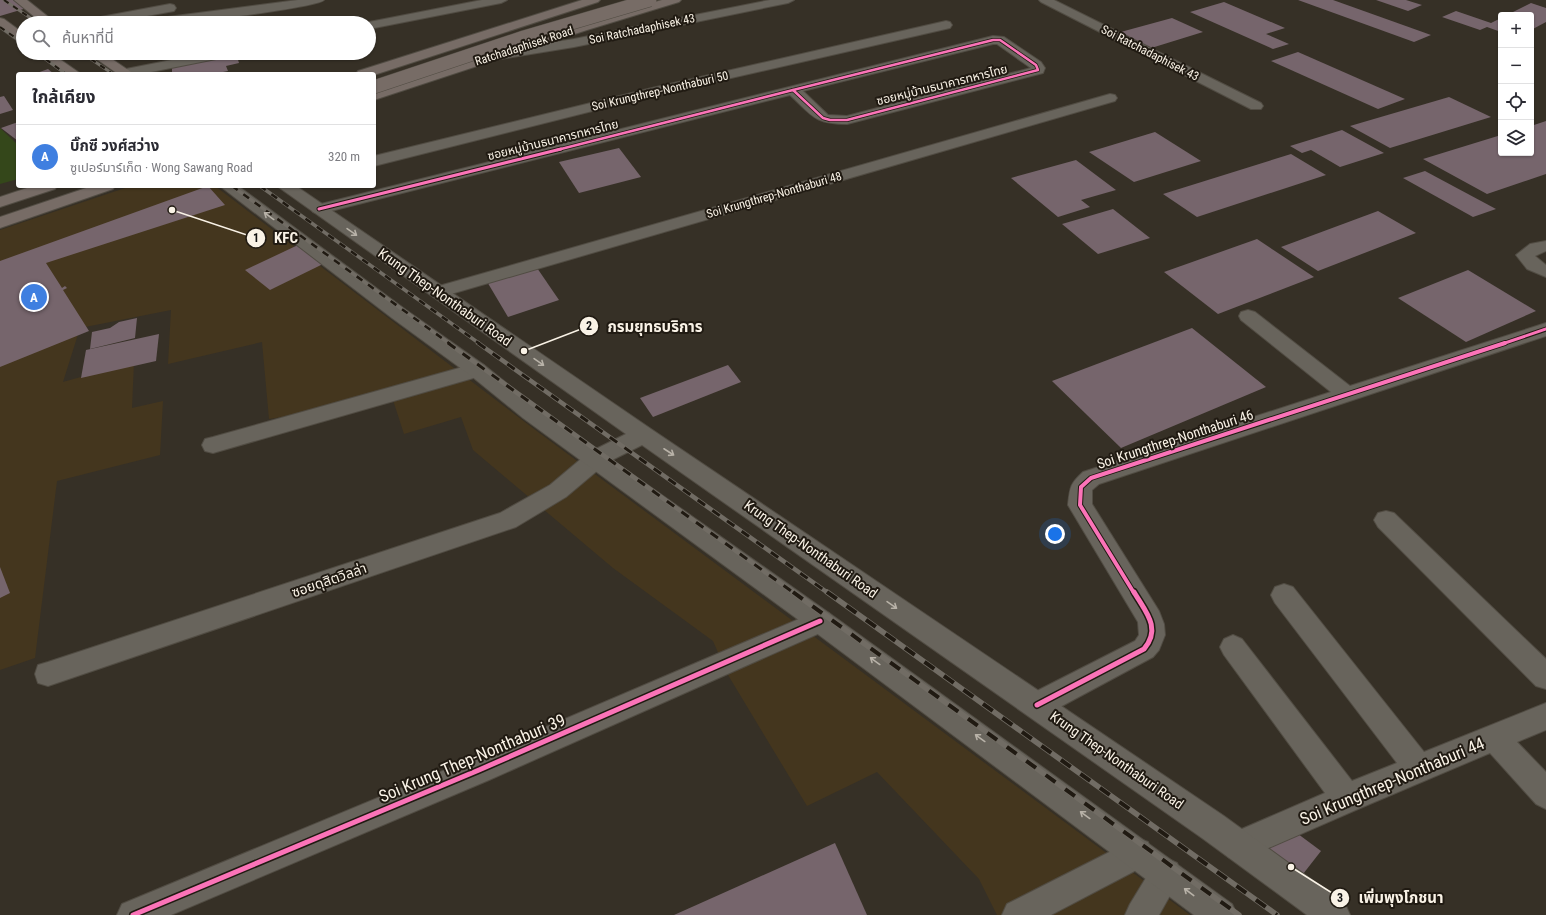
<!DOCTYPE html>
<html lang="th">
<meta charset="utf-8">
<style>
body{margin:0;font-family:"Roboto Condensed","Noto Sans Thai",sans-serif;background:#f7f7f7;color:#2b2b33}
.controls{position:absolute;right:12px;top:12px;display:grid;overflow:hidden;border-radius:4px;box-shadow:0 1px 3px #0004}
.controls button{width:36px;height:36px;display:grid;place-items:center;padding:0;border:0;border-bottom:1px solid #e1e1e2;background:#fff;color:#2b2b33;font:20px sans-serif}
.you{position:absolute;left:1055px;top:534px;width:14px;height:14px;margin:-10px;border:3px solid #fff;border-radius:50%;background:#1a73e8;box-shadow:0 0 0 6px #1a73e833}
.badge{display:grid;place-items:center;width:26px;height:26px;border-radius:50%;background:#696665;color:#fff;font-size:13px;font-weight:700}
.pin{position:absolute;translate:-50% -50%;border:2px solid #fff;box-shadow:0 1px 4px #0006}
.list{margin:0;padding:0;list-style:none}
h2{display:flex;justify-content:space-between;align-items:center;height:52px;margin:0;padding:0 16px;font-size:17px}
h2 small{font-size:13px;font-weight:400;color:#7c7c81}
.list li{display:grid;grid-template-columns:26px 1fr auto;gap:12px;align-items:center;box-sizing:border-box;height:64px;padding:0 16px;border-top:1px solid #e1e1e2}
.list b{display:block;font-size:15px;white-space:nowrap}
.list p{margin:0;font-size:13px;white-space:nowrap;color:#7c7c81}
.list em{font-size:13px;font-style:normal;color:#7c7c81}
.icon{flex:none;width:22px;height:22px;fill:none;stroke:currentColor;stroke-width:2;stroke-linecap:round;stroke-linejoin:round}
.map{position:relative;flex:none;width:1546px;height:915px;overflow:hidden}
.search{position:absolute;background:#fff;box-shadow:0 1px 3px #0004;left:16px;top:16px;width:360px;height:44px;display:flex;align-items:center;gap:10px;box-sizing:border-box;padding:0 14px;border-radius:22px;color:#7c7c81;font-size:15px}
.panel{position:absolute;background:#fff;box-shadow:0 1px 3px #0004;left:16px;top:72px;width:360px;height:116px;border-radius:4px}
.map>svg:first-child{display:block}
.built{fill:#44361e}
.green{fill:#34471a}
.building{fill:#76656c}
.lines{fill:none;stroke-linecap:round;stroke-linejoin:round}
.street-casing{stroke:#514c43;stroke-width:2}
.secondary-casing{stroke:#514c43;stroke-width:2}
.primary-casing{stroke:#514c43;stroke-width:2}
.street{fill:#68645c;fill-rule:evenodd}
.secondary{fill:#68645c;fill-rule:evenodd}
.primary{fill:#776c66;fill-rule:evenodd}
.rail-far3-casing{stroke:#716c64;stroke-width:3}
.rail-far2-casing{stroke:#716c64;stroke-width:3.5}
.rail-far1-casing{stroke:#716c64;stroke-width:4.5}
.rail-casing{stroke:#716c64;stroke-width:5.5}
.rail-far3{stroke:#201a12;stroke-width:2;stroke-dasharray:5.5;stroke-linecap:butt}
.rail-far2{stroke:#201a12;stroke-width:2.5;stroke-dasharray:7;stroke-linecap:butt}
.rail-far1{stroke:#201a12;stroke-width:3;stroke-dasharray:9;stroke-linecap:butt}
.rail{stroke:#201a12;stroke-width:4;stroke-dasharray:12;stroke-linecap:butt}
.primary-bridge-casing{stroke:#514c43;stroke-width:14;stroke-linecap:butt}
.primary-bridge{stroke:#776c66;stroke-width:13}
.cycleway-far3-casing{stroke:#201a12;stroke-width:4}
.cycleway-far2-casing{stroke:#201a12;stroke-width:5}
.cycleway-far1-casing{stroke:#201a12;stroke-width:6}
.cycleway-casing{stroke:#201a12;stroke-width:8}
.cycleway-far3{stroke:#fb73b8;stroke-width:2.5}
.cycleway-far2{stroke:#fb73b8;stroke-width:3}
.cycleway-far1{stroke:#fb73b8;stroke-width:4}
.cycleway{stroke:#fb73b8;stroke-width:5}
.oneway{stroke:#b8b2a8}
.labels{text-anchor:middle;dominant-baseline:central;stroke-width:4;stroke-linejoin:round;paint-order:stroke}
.far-street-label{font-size:12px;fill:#f9f2e6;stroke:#201a12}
.street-label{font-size:14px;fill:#f9f2e6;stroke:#201a12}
.near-street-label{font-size:17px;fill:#f9f2e6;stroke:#201a12}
.leader{fill:none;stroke:#f9f2e6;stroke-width:1.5}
.callout-dot{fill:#f9f2e6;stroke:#201a12;stroke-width:1.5}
.mark-label{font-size:12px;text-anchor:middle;font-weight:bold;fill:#111}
.callout-label{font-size:15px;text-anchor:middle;font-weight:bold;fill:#f9f2e6;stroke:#201a12;stroke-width:4;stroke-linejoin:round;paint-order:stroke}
</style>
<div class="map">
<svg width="1546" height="915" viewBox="0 0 1546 915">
<rect width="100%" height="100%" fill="#363026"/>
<path class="built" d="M 131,186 L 215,186 L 538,432 L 1190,915 L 997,915 L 979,879 L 877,772 L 807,806 L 728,675 L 713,641 L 613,568 L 473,450 L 461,417 L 404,434 L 393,400 L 269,419 L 262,342 L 168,364 L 171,310 L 80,328 L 63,382 L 134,362 L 132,408 L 163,401 L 160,455 L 57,481 L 35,658 L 0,670 L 0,230 Z"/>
<path class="green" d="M 0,128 L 18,145 L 18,179 L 0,184 Z"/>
<g class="building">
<path d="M 0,0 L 15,0 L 27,8 L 0,16 Z"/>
<path d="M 1298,0 L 1333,0 L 1431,35 L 1414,42 Z"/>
<path d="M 1376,0 L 1406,0 L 1422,5 L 1408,11 Z"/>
<path d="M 1224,2 L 1285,28 L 1266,34 L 1289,44 L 1273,49 L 1190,12 Z"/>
<path d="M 1531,3 L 1546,8 L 1546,22 L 1531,30 L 1531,15 L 1507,15 Z"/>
<path d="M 1456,11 L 1491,23 L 1501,18 L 1501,32 L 1487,27 L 1480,30 L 1442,17 Z"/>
<path d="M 1172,18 L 1203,32 L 1148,49 L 1117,33 Z"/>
<path d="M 1298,52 L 1405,99 L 1378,109 L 1271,61 Z"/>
<path d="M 236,53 L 239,63 L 226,66 L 228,71 L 213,74 L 172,74 L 172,64 Z"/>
<path d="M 48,69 L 54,74 L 34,74 Z"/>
<path d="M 4,96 L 13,110 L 0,114 L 0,97 Z"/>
<path d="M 1449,97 L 1491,117 L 1390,148 L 1350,126 Z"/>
<path d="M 1546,121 L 1546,174 L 1487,194 L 1423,159 L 1501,135 L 1501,153 L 1531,153 L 1531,126 Z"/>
<path d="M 18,122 L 18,141 L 1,128 Z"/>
<path d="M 1342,130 L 1384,153 L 1340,167 L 1311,150 L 1302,153 L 1290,146 Z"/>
<path d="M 1155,132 L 1201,161 L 1134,182 L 1089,152 Z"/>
<path d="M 619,148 L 641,177 L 579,193 L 559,162 Z"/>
<path d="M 1291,154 L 1326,175 L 1197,217 L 1163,194 Z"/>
<path d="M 1076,160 L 1116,190 L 1081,200 L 1090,207 L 1058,217 L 1011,178 Z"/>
<path d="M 1425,171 L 1496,209 L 1473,217 L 1403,178 Z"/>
<path d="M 208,186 L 225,205 L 46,263 L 62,288 L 65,286 L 67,288 L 63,290 L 89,331 L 0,367 L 0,261 Z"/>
<path d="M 1113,209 L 1150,238 L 1098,254 L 1062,224 Z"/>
<path d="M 1378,211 L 1416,233 L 1318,271 L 1281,247 Z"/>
<path d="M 1257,239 L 1314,277 L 1218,314 L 1164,272 Z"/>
<path d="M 298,245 L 323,264 L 270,290 L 245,270 Z"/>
<path d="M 535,265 L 559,300 L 508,317 L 486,280 Z"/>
<path d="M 1468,270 L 1536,311 L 1466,342 L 1398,298 Z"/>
<path d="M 137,318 L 135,338 L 90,349 L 92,332 L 110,328 L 119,322 Z"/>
<path d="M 1192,328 L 1266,387 L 1121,448 L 1052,381 Z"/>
<path d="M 159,334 L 156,361 L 81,378 L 86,350 Z"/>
<path d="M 728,365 L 741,382 L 653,417 L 640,398 Z"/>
<path d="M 0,567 L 10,593 L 0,598 Z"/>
<path d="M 1290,828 L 1321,851 L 1296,883 L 1244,847 Z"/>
<path d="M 835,843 L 867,915 L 674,915 Z"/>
</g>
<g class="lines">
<defs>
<g id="street">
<path d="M 298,0 L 324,0 C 319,7 196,22 180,23 C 168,23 157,23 146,23 L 152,19 Z"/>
<path d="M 482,0 L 507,0 L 501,3 L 369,29 L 369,23 L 364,23 Z"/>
<path d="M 770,0 L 794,0 L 788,3 L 574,47 L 494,60 L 488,56 L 494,52 L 574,39 Z"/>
<path d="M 1039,0 L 1054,0 L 1261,103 L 1263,106 L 1261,109 L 1251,109 L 1041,2 Z"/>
<path d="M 170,4 L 174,5 L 176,8 L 174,11 L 109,23 L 84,23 L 90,19 Z"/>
<path d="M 946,21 L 950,22 L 952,25 L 950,28 L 652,96 L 374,166 L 374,156 L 652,88 Z"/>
<path d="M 993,36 L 1004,37 L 1041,62 L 1045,68 L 1043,73 L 847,124 C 814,124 813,116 790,95 L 319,214 L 313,212 L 311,209 L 313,206 ZM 993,44 L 997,44 L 1031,68 L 847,116 L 828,115 L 803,91 Z"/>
<path d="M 207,53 L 232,53 L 226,57 L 141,74 L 119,73 L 121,70 L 126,69 Z"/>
<path d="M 1110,94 L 1115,95 L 1117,98 L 1115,101 L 444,296 L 438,298 L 432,296 L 429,292 L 432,288 Z"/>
<path d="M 1546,241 L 1546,251 L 1535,256 L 1546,265 L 1546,277 L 1527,269 L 1516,255 L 1530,244 Z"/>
<path d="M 1248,310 L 1255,312 L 1350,386 L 1546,323 L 1546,336 L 1099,484 L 1092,490 L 1092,504 L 1159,611 L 1164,624 L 1165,635 L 1159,650 L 1153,657 L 1047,714 L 1037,718 L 1027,714 L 1023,705 L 1027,696 L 1135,641 L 1139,635 L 1138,622 L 1068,505 C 1070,487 1070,484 1083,472 L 1331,392 L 1241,320 L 1239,316 L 1241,312 Z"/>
<path d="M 477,363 L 484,365 L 487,370 L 484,375 L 213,453 L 205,451 L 202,445 L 205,439 L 213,437 Z"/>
<path d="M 596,451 L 604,453 L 607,459 L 604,465 L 566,497 L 516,527 L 48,686 L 38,683 L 35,674 L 38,665 L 48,662 L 500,513 L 550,485 L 588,453 Z"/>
<path d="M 1386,511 L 1394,513 L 1546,659 L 1546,689 L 1536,686 L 1378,527 L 1374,520 L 1378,513 Z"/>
<path d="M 1284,584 L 1293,587 L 1424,752 L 1546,703 L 1546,730 L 1517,742 L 1546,772 L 1546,809 L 1536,804 L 1490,753 L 1358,809 L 1239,861 L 1228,857 L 1224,846 L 1228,835 L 1325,793 L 1224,655 L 1220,647 L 1224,639 L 1233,635 L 1242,639 L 1352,781 L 1397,763 L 1275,603 L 1271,595 L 1275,587 Z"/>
<path d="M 820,610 L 829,613 L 833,621 L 829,629 L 489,780 L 171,915 L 117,915 L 122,904 L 469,760 Z"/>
<path d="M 1137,838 L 1148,842 L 1152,853 L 1148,864 L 1051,915 L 1002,915 L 1007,904 Z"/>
<path d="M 1166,858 L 1177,863 L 1182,874 L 1159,915 L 1125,915 L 1130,904 L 1155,863 Z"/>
</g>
<path id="secondary" d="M 220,186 L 238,186 L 406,310 L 484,365 L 537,408 L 596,449 L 626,434 L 277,186 L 296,186 L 651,429 L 1224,816 L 1345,904 L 1350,915 L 1307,915 L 1202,838 L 642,445 L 612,460 L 829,613 L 1232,904 L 1237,915 L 1194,915 L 811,629 L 523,418 L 470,375 L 392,318 Z"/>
<g id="primary">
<path d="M 14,0 L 27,0 L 56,23 L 42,23 Z"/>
<path d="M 582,0 L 600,0 L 598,2 L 374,75 L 356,74 L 358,71 Z"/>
<path d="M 662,0 L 681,0 L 679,2 L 587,30 L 374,100 L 374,91 L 579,24 Z"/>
<path d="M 0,18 L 4,19 L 23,33 L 23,43 L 19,42 L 0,28 Z"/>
<path d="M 36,53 L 51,53 L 81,74 L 65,74 Z"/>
<path d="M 88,53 L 103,53 L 134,74 L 118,74 Z"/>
<path d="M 33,186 L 57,186 L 55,189 L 0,207 L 0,197 Z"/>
<path d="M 92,186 L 115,186 L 113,189 L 0,228 L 0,217 Z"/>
</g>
</defs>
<use href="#street" class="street-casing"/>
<use href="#secondary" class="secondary-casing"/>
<use href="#primary" class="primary-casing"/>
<use href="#street" class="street"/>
<use href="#secondary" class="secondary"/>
<use href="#primary" class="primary"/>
<defs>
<g id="rail-far3">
<path d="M 4,0 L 38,23"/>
<path d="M 0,27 L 23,43"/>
<path d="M 37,53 L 66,74"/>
<path d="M 82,53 L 113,74"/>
</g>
<g id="rail-far2">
<path d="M 232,186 L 450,344"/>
<path d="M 260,186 L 480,344"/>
</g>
<g id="rail-far1">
<path d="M 448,343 L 794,593"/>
<path d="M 478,343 L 828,593"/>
</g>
<g id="rail">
<path d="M 793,592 L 1239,915"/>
<path d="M 827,592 L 1277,915"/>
</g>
</defs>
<use href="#rail-far3" class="rail-far3-casing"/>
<use href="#rail-far2" class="rail-far2-casing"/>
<use href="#rail-far1" class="rail-far1-casing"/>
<use href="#rail" class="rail-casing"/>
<use href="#rail-far3" class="rail-far3"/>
<use href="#rail-far2" class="rail-far2"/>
<use href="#rail-far1" class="rail-far1"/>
<use href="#rail" class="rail"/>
<defs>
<path id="primary-bridge" d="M 374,87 L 524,37 L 650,0"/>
</defs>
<use href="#primary-bridge" class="primary-bridge-casing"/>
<use href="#primary-bridge" class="primary-bridge"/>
<defs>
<g id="cycleway-far3">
<path d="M 993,40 L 1000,40 L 1036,65 L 1038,70 L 847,120 L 830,120 L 823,118 L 793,90 Z"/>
<path d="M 557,150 L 793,90"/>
</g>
<g id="cycleway-far2">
<path d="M 319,209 L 561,149"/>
<path d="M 1502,344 L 1546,329"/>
</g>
<path id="cycleway-far1" d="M 1134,593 L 1080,505 L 1081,487 L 1091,478 L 1505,343"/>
<g id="cycleway">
<path d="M 1037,705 L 1144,649 C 1162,628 1145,611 1134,592"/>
<path d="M 133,915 L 479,770 L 820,621"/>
</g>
</defs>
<use href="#cycleway-far3" class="cycleway-far3-casing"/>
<use href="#cycleway-far2" class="cycleway-far2-casing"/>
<use href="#cycleway-far1" class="cycleway-far1-casing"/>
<use href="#cycleway" class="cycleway-casing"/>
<use href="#cycleway-far3" class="cycleway-far3"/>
<use href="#cycleway-far2" class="cycleway-far2"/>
<use href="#cycleway-far1" class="cycleway-far1"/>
<use href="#cycleway" class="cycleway"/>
</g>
<defs><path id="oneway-shaft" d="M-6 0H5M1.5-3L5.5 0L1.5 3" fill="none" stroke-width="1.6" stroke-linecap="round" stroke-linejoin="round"/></defs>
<g class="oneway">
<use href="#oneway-shaft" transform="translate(269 216) rotate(-144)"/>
<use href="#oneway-shaft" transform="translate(352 232) rotate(35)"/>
<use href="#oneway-shaft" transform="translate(539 362) rotate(35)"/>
<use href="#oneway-shaft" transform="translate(669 452) rotate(33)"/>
<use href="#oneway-shaft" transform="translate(892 605) rotate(35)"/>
<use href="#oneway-shaft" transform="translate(875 661) rotate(-144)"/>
<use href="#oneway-shaft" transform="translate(980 738) rotate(-144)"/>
<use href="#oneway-shaft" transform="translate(1085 815) rotate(-144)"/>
<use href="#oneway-shaft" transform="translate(1189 892) rotate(-143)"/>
</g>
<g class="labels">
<g class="far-street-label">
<text transform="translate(642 29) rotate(-12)">Soi Ratchadaphisek 43</text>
<text transform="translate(524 46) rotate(-18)">Ratchadaphisek Road</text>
<text transform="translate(1150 53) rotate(27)">Soi Ratchadaphisek 43</text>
<text transform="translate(942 85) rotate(-14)">ซอยหมู่บ้านธนาคารทหารไทย</text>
<text transform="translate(660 91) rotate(-13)">Soi Krungthrep-Nonthaburi 50</text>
<text transform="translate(553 140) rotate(-14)">ซอยหมู่บ้านธนาคารทหารไทย</text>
<text transform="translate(774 195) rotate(-16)">Soi Krungthrep-Nonthaburi 48</text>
</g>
<g class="street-label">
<text transform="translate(445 297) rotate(35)">Krung Thep-Nonthaburi Road</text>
<text transform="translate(1175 439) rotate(-18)">Soi Krungthrep-Nonthaburi 46</text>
<text transform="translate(811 549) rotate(35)">Krung Thep-Nonthaburi Road</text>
<text transform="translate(329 580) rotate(-19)">ซอยดุสิตวิลล่า</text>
<text transform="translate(1117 760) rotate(35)">Krung Thep-Nonthaburi Road</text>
</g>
<g class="near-street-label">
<text transform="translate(472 758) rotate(-23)">Soi Krung Thep-Nonthaburi 39</text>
<text transform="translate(1392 781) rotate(-23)">Soi Krungthrep-Nonthaburi 44</text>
</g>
</g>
<path class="leader" d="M172 210L256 238M524 351L589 326M1291 867L1340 898"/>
<g class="callout-dot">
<circle cx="172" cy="210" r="4"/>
<circle cx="524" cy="351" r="4"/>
<circle cx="1291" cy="867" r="4"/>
<circle cx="256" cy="238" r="10"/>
<circle cx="589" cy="326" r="10"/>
<circle cx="1340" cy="898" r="10"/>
</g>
<g class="mark-label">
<text x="256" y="242">1</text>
<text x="589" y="330">2</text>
<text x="1340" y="902">3</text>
</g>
<g class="callout-label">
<text x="286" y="243">KFC</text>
<text x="655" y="332">กรมยุทธบริการ</text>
<text x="1401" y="903">เพิ่มพุงโภชนา</text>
</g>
</svg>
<div class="controls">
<button>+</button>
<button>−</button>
<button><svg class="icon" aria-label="locate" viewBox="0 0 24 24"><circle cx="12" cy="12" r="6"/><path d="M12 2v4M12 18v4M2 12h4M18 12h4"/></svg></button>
<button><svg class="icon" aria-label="layers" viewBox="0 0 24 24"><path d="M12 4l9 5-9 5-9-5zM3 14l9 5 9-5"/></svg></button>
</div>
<div class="you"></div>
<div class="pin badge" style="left:34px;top:297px;background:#3f7fe0">A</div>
<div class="search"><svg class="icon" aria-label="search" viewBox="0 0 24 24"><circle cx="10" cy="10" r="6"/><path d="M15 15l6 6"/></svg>ค้นหาที่นี่</div>
<section class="panel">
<h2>ใกล้เคียง<small></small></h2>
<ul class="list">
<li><span class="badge" style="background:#3f7fe0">A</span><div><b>บิ๊กซี วงศ์สว่าง</b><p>ซูเปอร์มาร์เก็ต · Wong Sawang Road</p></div><em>320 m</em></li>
</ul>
</section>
</div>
